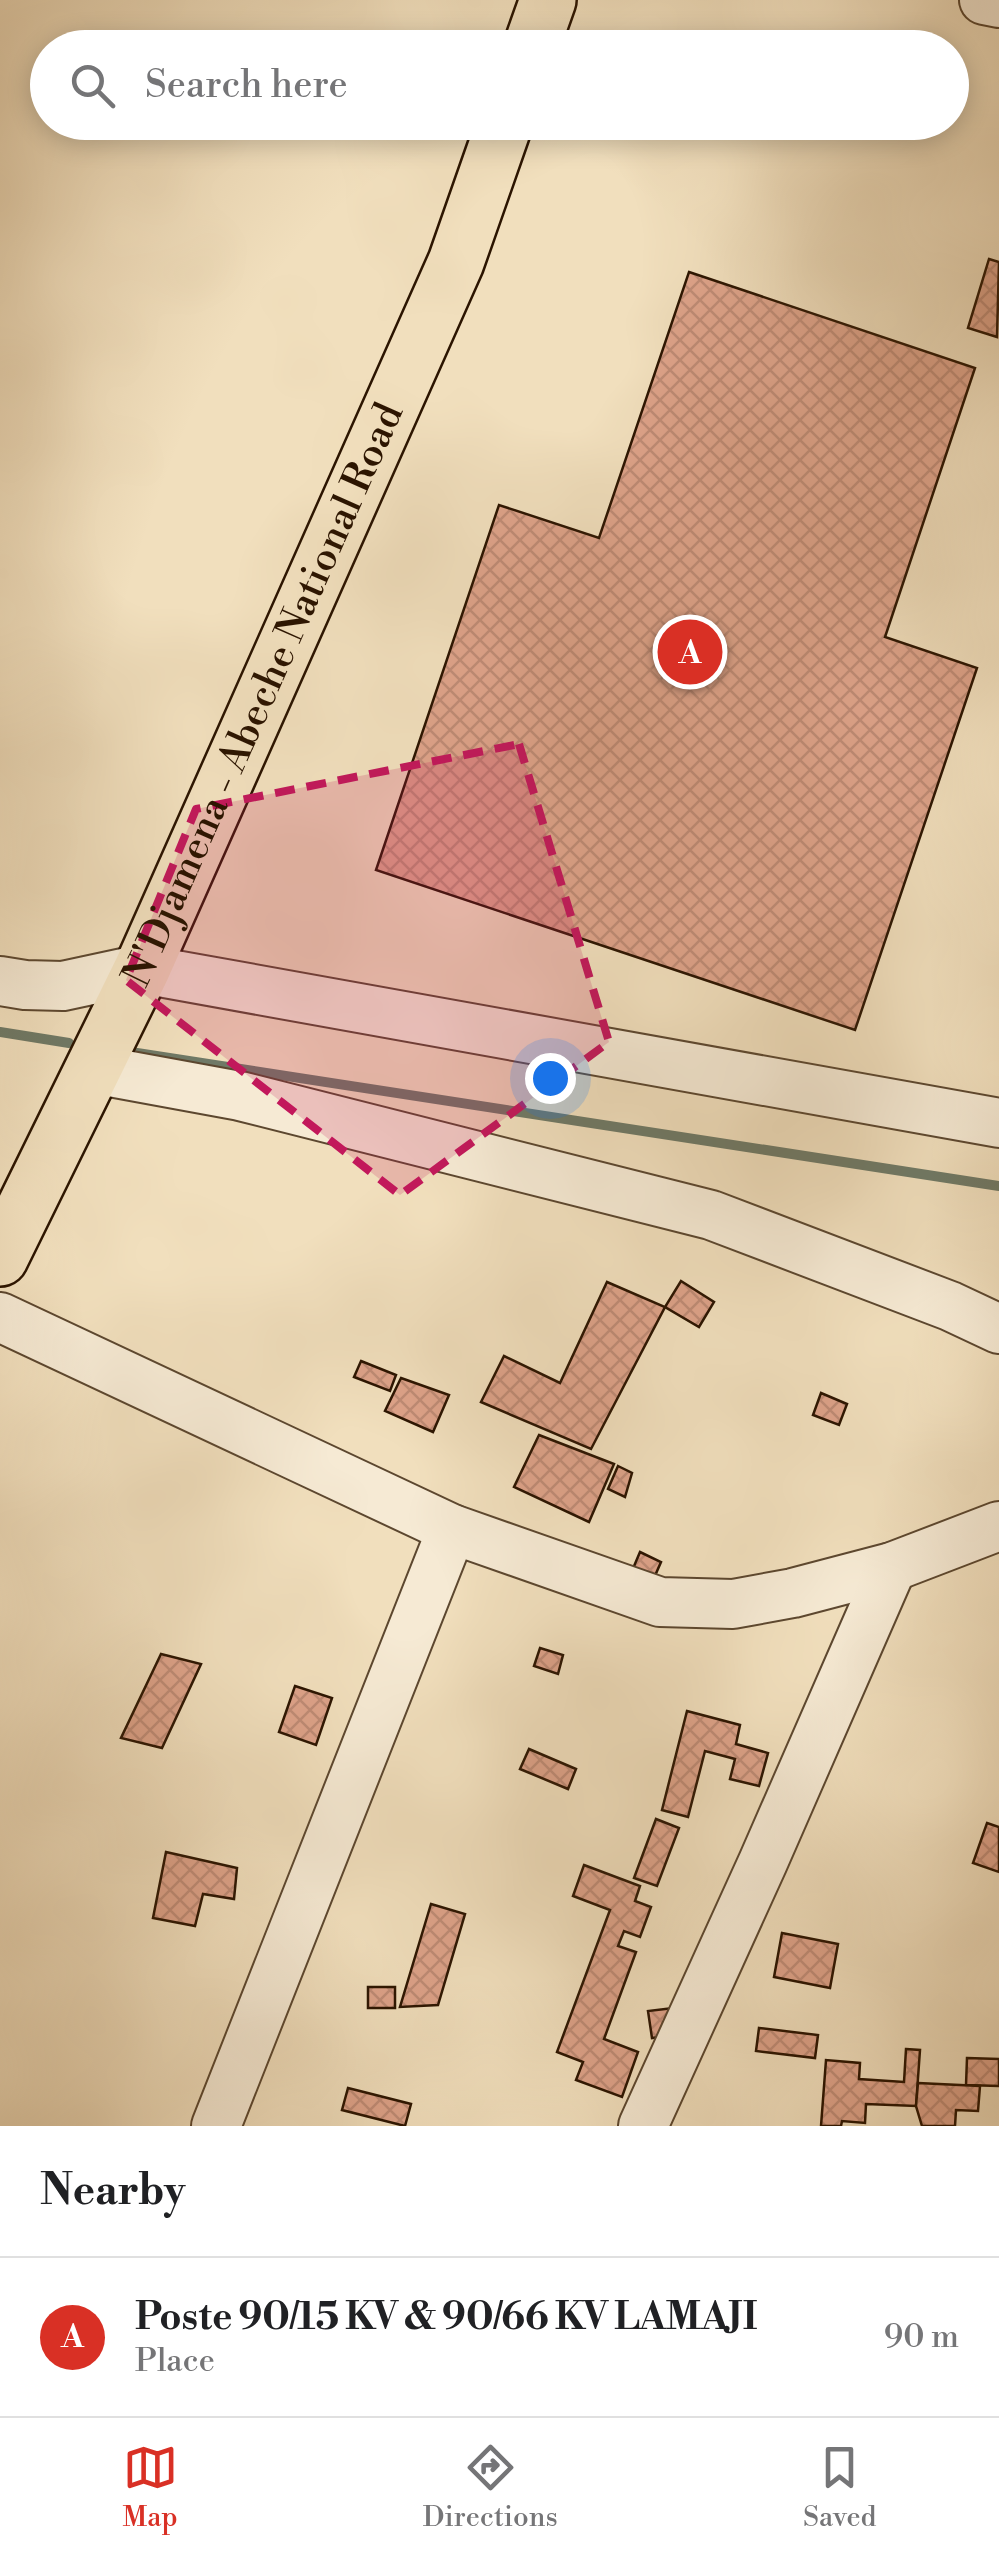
<!DOCTYPE html>
<style>
body{margin:0;font-family:"Libre Bodoni",serif;background:#f2f2f2;color:#202124}
.you{position:absolute;left:550px;top:1078px;width:35px;height:35px;margin:-25px;border:8px solid #fff;border-radius:50%;background:#1a73e8;box-shadow:0 0 0 15px #1a73e833}
.badge{display:grid;place-items:center;width:65px;height:65px;border-radius:50%;background:#d93025;color:#fff;font-size:32px;font-weight:700}
.pin{position:absolute;translate:-50% -50%;border:5px solid #fff;box-shadow:0 2px 10px #0006}
.list{margin:0;padding:0;list-style:none}
h2{display:flex;justify-content:space-between;align-items:center;height:130px;margin:0;padding:0 40px;font-size:42px}
h2 small{font-size:32px;font-weight:400;color:#757577}
.list li{display:grid;grid-template-columns:65px 1fr auto;gap:30px;align-items:center;box-sizing:border-box;height:160px;padding:0 40px;border-top:2px solid #e0e0e0}
.list b{display:block;font-size:38px;white-space:nowrap}
.list p{margin:0;font-size:32px;white-space:nowrap;color:#757577}
.list em{font-size:32px;font-style:normal;color:#757577}
.icon{flex:none;width:55px;height:55px;fill:none;stroke:currentColor;stroke-width:2;stroke-linecap:round;stroke-linejoin:round}
.map{position:relative;flex:none;width:999px;height:2126px;overflow:hidden}
.search{position:absolute;background:#fff;box-shadow:0 5px 25px #0003;left:30px;right:30px;top:30px;height:110px;display:flex;align-items:center;gap:25px;box-sizing:border-box;padding:0 35px;border-radius:55px;color:#757577;font-size:38px}
.sheet{height:290px;background:#fff}
nav{display:flex;justify-content:space-around;align-items:center;box-sizing:border-box;height:140px;border-top:2px solid #e0e0e0;background:#fff;font-size:28px;color:#757577}
nav a{display:grid;justify-items:center;gap:5px}
nav .on{color:#d93025}
.map>svg:first-child{display:block}
.lines{fill:none;stroke-linecap:round;stroke-linejoin:round}
.stream{stroke:#6f7966;stroke-width:10}
.building{fill:url(#building-cross-hatch);stroke:#2b1400;stroke-width:2.5}
.minor-casing{stroke:#5c472f;stroke-width:52}
.highway-casing{stroke:#2b1400;stroke-width:60}
.minor{stroke:#f6ead4;stroke-width:48}
.highway{stroke:#f1dfbd;stroke-width:55}
.marked{fill:#c2185b;fill-opacity:0.2;stroke:#c2185b;stroke-width:8;stroke-dasharray:20 12;stroke-linejoin:round}
.labels{text-anchor:middle;dominant-baseline:central;stroke-width:8;stroke-linejoin:round;paint-order:stroke}
.street-label{font-size:40px;fill:#2b1400;stroke:#f6ead4}
</style>
<div class="map">
<svg width="999" height="2126" viewBox="0 0 999 2126">
<defs>
<pattern id="building-cross-hatch" width="8" height="8" patternUnits="userSpaceOnUse" patternTransform="scale(2.5)"><rect width="8" height="8" fill="#dea38a"/><path d="M0 0l8 8M0 8l8-8" fill="none" stroke="#bf8b75"/></pattern>
</defs>
<rect width="100%" height="100%" fill="#f1dfbd"/>
<filter id="stains"><feTurbulence type="fractalNoise" baseFrequency=".002" numOctaves="4"/><feColorMatrix values="0 0 0 0 .2 0 0 0 0 .09 0 0 0 0 .02 0 0 0 .5 -.17"/></filter>
<radialGradient id="worn" r=".72"><stop offset=".6" stop-color="#630" stop-opacity="0"/><stop offset="1" stop-color="#630" stop-opacity=".3"/></radialGradient>
<g class="lines">
<g class="stream">
<path d="M 0,1032 L 69,1043"/>
<path d="M 137,1053 L 999,1186"/>
</g>
</g>
<g class="building">
<path d="M 989,259 L 999,262 L 997,337 L 968,328 Z"/>
<path d="M 689,272 L 975,368 L 885,637 L 977,668 L 855,1030 L 376,870 L 499,505 L 599,538 Z"/>
<path d="M 681,1281 L 714,1302 L 699,1327 L 665,1307 Z"/>
<path d="M 607,1282 L 665,1307 L 591,1449 L 481,1402 L 504,1356 L 560,1383 Z"/>
<path d="M 361,1361 L 396,1375 L 390,1391 L 354,1377 Z"/>
<path d="M 401,1378 L 449,1395 L 433,1432 L 385,1411 Z"/>
<path d="M 821,1393 L 847,1404 L 839,1425 L 813,1415 Z"/>
<path d="M 539,1435 L 614,1464 L 589,1522 L 514,1487 Z"/>
<path d="M 618,1466 L 632,1473 L 625,1497 L 608,1489 Z"/>
<path d="M 640,1552 L 661,1562 L 650,1587 L 629,1578 Z"/>
<path d="M 540,1648 L 563,1655 L 558,1674 L 534,1666 Z"/>
<path d="M 161,1654 L 201,1664 L 162,1748 L 121,1738 Z"/>
<path d="M 295,1686 L 332,1698 L 316,1745 L 279,1732 Z"/>
<path d="M 687,1711 L 740,1725 L 736,1744 L 768,1753 L 759,1786 L 730,1779 L 735,1759 L 705,1751 L 688,1817 L 662,1810 Z"/>
<path d="M 529,1749 L 576,1769 L 568,1789 L 520,1769 Z"/>
<path d="M 656,1819 L 679,1828 L 657,1886 L 634,1878 Z"/>
<path d="M 987,1823 L 999,1827 L 999,1872 L 973,1863 Z"/>
<path d="M 166,1852 L 237,1868 L 234,1899 L 203,1894 L 195,1926 L 153,1918 Z"/>
<path d="M 584,1865 L 640,1886 L 635,1901 L 651,1907 L 640,1937 L 624,1931 L 618,1946 L 636,1952 L 604,2039 L 638,2052 L 622,2097 L 576,2080 L 583,2062 L 557,2052 L 610,1910 L 573,1896 Z"/>
<path d="M 431,1904 L 465,1914 L 438,2005 L 400,2007 Z"/>
<path d="M 782,1933 L 838,1944 L 830,1988 L 774,1977 Z"/>
<rect x="368" y="1987" width="27" height="21"/>
<path d="M 682,2007 L 674,2035 L 652,2038 L 648,2011 Z"/>
<path d="M 759,2028 L 818,2035 L 815,2058 L 756,2051 Z"/>
<path d="M 906,2049 L 920,2050 L 916,2106 L 866,2104 L 865,2123 L 842,2121 L 841,2126 L 821,2126 L 826,2060 L 860,2063 L 859,2079 L 904,2082 Z"/>
<path d="M 967,2058 L 999,2059 L 999,2086 L 966,2085 Z"/>
<path d="M 918,2083 L 980,2086 L 978,2111 L 956,2110 L 955,2126 L 922,2126 L 916,2106 Z"/>
<path d="M 348,2088 L 411,2104 L 405,2126 L 342,2110 Z"/>
</g>
<g class="lines">
<defs>
<g id="minor">
<path d="M 984,0 L 999,3"/>
<path d="M 0,981 L 25,985 L 63,986 L 142,969 L 999,1123"/>
<path d="M 93,1069 L 240,1096 L 711,1215 L 950,1306 L 999,1329"/>
<path d="M 0,1317 L 452,1529 L 660,1602 L 733,1604 L 793,1593 L 892,1567 L 999,1526"/>
<path d="M 216,2126 L 452,1529"/>
<path d="M 643,2126 L 763,1862 L 892,1567"/>
</g>
<g id="highway">
<path d="M 531,48 L 548,0"/>
<path id="s1" d="M 0,1258 L 142,969 L 456,262 L 505,122"/>
</g>
</defs>
<use href="#minor" class="minor-casing"/>
<use href="#highway" class="highway-casing"/>
<use href="#minor" class="minor"/>
<use href="#highway" class="highway"/>
</g>
<path class="marked" d="M 519,744 L 609,1042 L 400,1195 L 126,980 L 196,809 Z"/>
<g class="labels">
<g class="street-label">
<text stroke="none"><textPath href="#s1" startOffset="622">N'Djamena - Abeche National Road</textPath></text>
</g>
</g>
<rect width="100%" height="100%" filter="url(#stains)"/>
<rect width="100%" height="100%" fill="url(#worn)"/>
</svg>
<div class="you"></div>
<div class="pin badge" style="left:690px;top:652px">A</div>
<div class="search"><svg class="icon" aria-label="search" viewBox="0 0 24 24"><circle cx="10" cy="10" r="6"/><path d="M15 15l6 6"/></svg>Search here</div>
</div>
<section class="sheet">
<h2>Nearby<small></small></h2>
<ul class="list">
<li><span class="badge">A</span><div><b>Poste 90/15 KV &amp; 90/66 KV LAMAJI</b><p>Place</p></div><em>90 m</em></li>
</ul>
</section>
<nav>
<a class="on"><svg class="icon" aria-label="map" viewBox="0 0 24 24"><path d="M3 6l6-2 6 2 6-2v14l-6 2-6-2-6 2zM9 4v14M15 6v14"/></svg>Map</a>
<a><svg class="icon" aria-label="directions" viewBox="0 0 24 24"><path d="M12 3l9 9-9 9-9-9zM9 14v-3h6M13 9l2 2-2 2"/></svg>Directions</a>
<a><svg class="icon" aria-label="saved" viewBox="0 0 24 24"><path d="M7 4h10v16l-5-4-5 4z"/></svg>Saved</a>
</nav>
